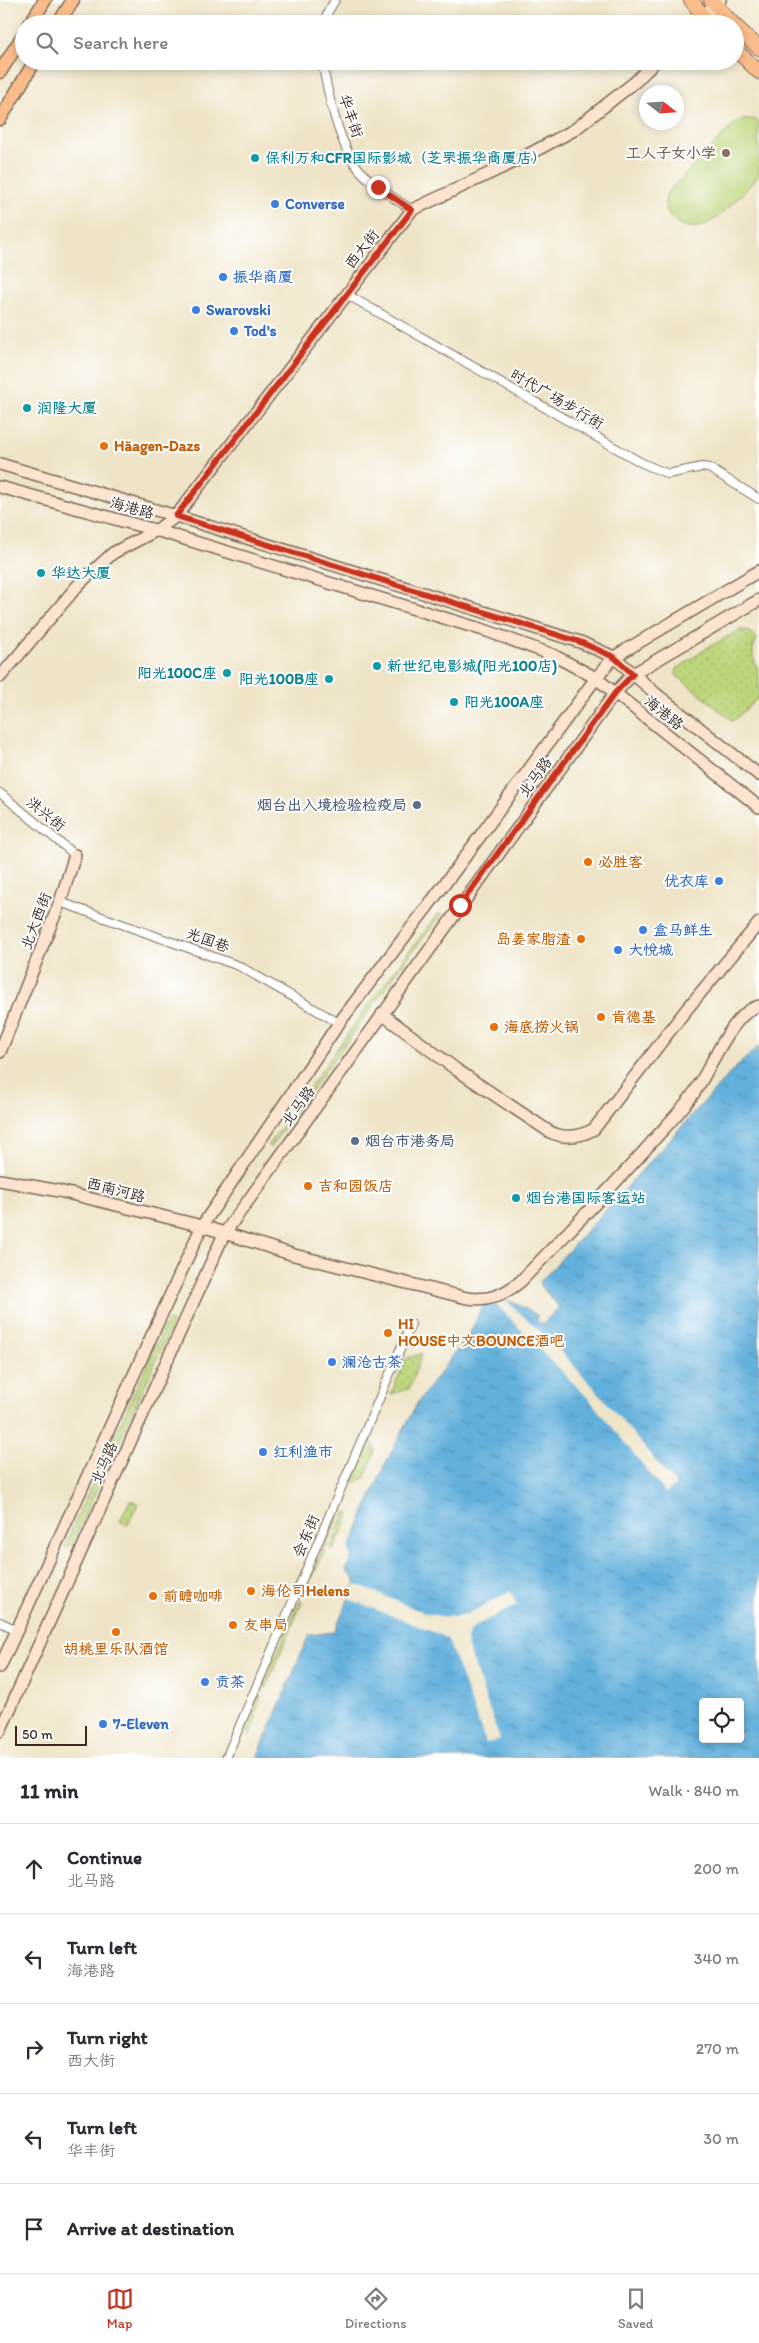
<!DOCTYPE html>
<meta charset="utf-8">
<style>
body{margin:0;font-family:Itim,"LXGW WenKai TC",sans-serif;background:#f2f2f3;color:#2b2b33}
.controls{position:absolute;right:15px;bottom:15px;display:grid;overflow:hidden;border-radius:5px;box-shadow:0 2px 8px #0003}
.controls button{width:45px;height:45px;display:grid;place-items:center;padding:0;border:0;border-bottom:1px solid #e1e1e2;background:#fff;color:#2b2b33;font:25px sans-serif}
.compass{position:absolute;left:639px;top:85px;width:45px;height:45px;border-radius:50%;background:#fff;box-shadow:0 2px 8px #0003;rotate:107deg}
.scale{position:absolute;left:15px;bottom:12px;width:72px;box-sizing:border-box;padding-left:5px;border:2px solid #3b2a1e;border-top:0;font-size:14px;line-height:18px;white-space:nowrap;color:#3b2a1e;-webkit-text-stroke:4px #fff;paint-order:stroke}
.stop{position:absolute;width:15px;height:15px;margin:-11px;border:4px solid #c8321e;border-radius:50%;background:#fff}
.stop.end{background:#c8321e;border-color:#fff;box-shadow:0 1px 5px #0008}
.list{margin:0;padding:0;list-style:none}
h2{display:flex;justify-content:space-between;align-items:center;height:65px;margin:0;padding:0 20px;font-size:21px}
h2 small{font-size:16px;font-weight:400;color:#7c7c81}
.list li{display:grid;grid-template-columns:32px 1fr auto;gap:15px;align-items:center;box-sizing:border-box;height:90px;padding:0 20px;border-top:1px solid #e1e1e2}
.list b{display:block;font-size:19px;white-space:nowrap}
.list p{margin:0;font-size:16px;white-space:nowrap;color:#7c7c81}
.list em{font-size:16px;font-style:normal;color:#7c7c81}
.icon{flex:none;width:28px;height:28px;fill:none;stroke:currentColor;stroke-width:2;stroke-linecap:round;stroke-linejoin:round}
.map{position:relative;flex:none;width:759px;height:1758px;overflow:hidden}
.search{position:absolute;background:#fff;box-shadow:0 2px 8px #0003;left:15px;right:15px;top:15px;height:55px;display:flex;align-items:center;gap:12px;box-sizing:border-box;padding:0 18px;border-radius:28px;color:#7c7c81;font-size:19px}
.sheet{height:515px;background:#fff}
nav{display:flex;justify-content:space-around;align-items:center;box-sizing:border-box;height:70px;border-top:1px solid #e1e1e2;background:#fff;font-size:14px;color:#7c7c81}
nav a{display:grid;justify-items:center;gap:2px}
nav .on{color:#c8321e}
.map>svg:first-child{display:block}
.grass{fill:url(#grass-dots);stroke:#7c804c}
.pitch{fill:#bdd67b;stroke:#7c804c}
.water{fill:url(#water-ripples);stroke:#4e6d7d;fill-rule:evenodd}
.pier{fill:#efe4c7}
.lines{fill:none;stroke-linecap:round;stroke-linejoin:round}
.street-casing{stroke:#7a6b59;stroke-width:10}
.secondary-casing{stroke:#7a6b59;stroke-width:14}
.primary-casing{stroke:#7a6b59;stroke-width:15}
.highway-casing{stroke:#7a6b59;stroke-width:16}
.street{stroke:#fff;stroke-width:8}
.secondary{stroke:#fde4d1;stroke-width:11}
.primary{stroke:#fabc8b;stroke-width:12}
.highway{stroke:#fabc8b;stroke-width:14}
.route{stroke:#c8321e;stroke-width:6}
.education-dot{fill:#8d6e63;stroke:#fff;stroke-width:2}
.culture-dot{fill:#0f9aa8;stroke:#fff;stroke-width:2}
.shop-dot{fill:#3f7fe0;stroke:#fff;stroke-width:2}
.food-dot{fill:#e8710a;stroke:#fff;stroke-width:2}
.service-dot{fill:#5c6f8a;stroke:#fff;stroke-width:2}
.labels{text-anchor:middle;dominant-baseline:central;stroke-width:4;stroke-linejoin:round;paint-order:stroke}
.street-label{font-size:15px;fill:#3b2a1e;stroke:#fff}
.education-label{font-size:15px;font-weight:bold;fill:#785e54;stroke:#fff;text-anchor:end}
.culture-label{font-size:15px;font-weight:bold;fill:#0d838f;stroke:#fff;text-anchor:start}
.shop-label{font-size:15px;font-weight:bold;fill:#366cbe;stroke:#fff;text-anchor:start}
.food-label{font-size:15px;font-weight:bold;fill:#c56008;stroke:#fff;text-anchor:start}
.service-label{font-size:15px;font-weight:bold;fill:#4e5e75;stroke:#fff;text-anchor:end}
</style>
<div class="map">
<svg width="759" height="1758" viewBox="0 0 759 1758">
<defs>
<pattern id="grass-dots" width="8" height="8" patternUnits="userSpaceOnUse" patternTransform="scale(1.25)"><rect width="8" height="8" fill="#bdd67b"/><path d="M2 2h.1M6 6h.1" fill="none" stroke="#a3b86a" stroke-width="1.8" stroke-linecap="round"/></pattern>
<pattern id="water-ripples" width="26" height="14" patternUnits="userSpaceOnUse" patternTransform="scale(1.25)"><rect width="26" height="14" fill="#62b0dc"/><path d="M2 4q2-2 4 0t4 0M15 11q2-2 4 0t4 0" fill="none" stroke="#528fb2"/></pattern>
</defs>
<rect width="100%" height="100%" fill="#fff"/>
<filter id="ink" filterUnits="userSpaceOnUse"><feTurbulence type="fractalNoise" baseFrequency=".02" numOctaves="2"/><feDisplacementMap in="SourceGraphic" scale="10" xChannelSelector="R" yChannelSelector="G"/><feConvolveMatrix kernelMatrix="1 2 1 2 8 2 1 2 1" color-interpolation-filters="sRGB"/></filter>
<filter id="wash" filterUnits="userSpaceOnUse"><feTurbulence type="fractalNoise" baseFrequency=".0096" numOctaves="4" result="noise"/><feDisplacementMap in="SourceGraphic" scale="20" xChannelSelector="R" yChannelSelector="G"/><feGaussianBlur stdDeviation="1.12" result="paint"/><feColorMatrix in="noise" values="0 0 0 0 0 0 0 0 0 0 0 0 0 0 0 0 0 1.4 0 .05"/><feComposite in="paint" operator="in"/></filter>
<g filter="url(#wash)">
<rect width="100%" height="100%" fill="#efe4c7"/>
<g class="grass">
<path d="M 740,630 L 747,630 L 757,639 L 753,648 L 753,658 L 759,672 L 759,697 L 733,721 L 676,675 L 677,669 L 707,648 Z"/>
<path d="M 439,913 L 441,916 L 411,953 L 273,1144 L 270,1148 L 268,1146 L 368,1005 Z"/>
<path d="M 167,1321 L 172,1322 L 172,1326 L 72,1544 L 66,1548 L 65,1544 Z"/>
<path d="M 422,1353 L 409,1389 L 391,1394 L 406,1359 Z"/>
<path d="M 370,1433 L 375,1451 L 365,1478 L 347,1485 Z"/>
<path d="M 130,1500 L 138,1503 L 128,1525 L 120,1521 Z"/>
<path d="M 342,1503 L 344,1505 L 313,1577 L 310,1577 Z"/>
<path d="M 345,1513 L 350,1513 L 336,1546 L 330,1550 Z"/>
<path d="M 300,1600 L 302,1602 L 266,1688 L 264,1683 Z"/>
<path d="M 258,1696 L 261,1697 L 254,1717 L 257,1718 L 250,1735 L 248,1734 L 250,1727 L 248,1726 L 246,1733 L 243,1732 Z"/>
</g>
<path class="pitch" d="M 754,119 L 759,122 L 759,175 C 739,195 702,249 672,218 C 664,210 664,203 667,193 L 734,124 L 742,120 Z"/>
<path class="water" d="M 759,1046 L 759,1758 L 257,1758 L 309,1635 L 334,1632 L 356,1581 L 346,1571 L 352,1554 L 349,1550 L 385,1464 L 418,1402 L 470,1333 L 485,1301 C 500,1292 524,1308 537,1315 L 537,1321 L 543,1324 L 559,1307 L 540,1285 L 540,1282 L 734,1069 ZM 703,1702 L 740,1702 L 740,1739 L 703,1739 Z"/>
<g class="pier">
<path d="M 491,1299 L 505,1300 L 549,1339 L 596,1390 L 676,1485 L 666,1493 L 588,1398 Z"/>
<path d="M 355,1584 L 425,1613 L 440,1616 L 457,1617 L 469,1613 L 510,1592 L 517,1605 L 475,1626 L 469,1632 L 466,1642 L 500,1740 L 486,1743 L 448,1640 L 443,1636 L 349,1599 Z"/>
</g>
</g>
<g filter="url(#ink)">
<g class="lines">
<defs>
<g id="street">
<path d="M 324,24 L 328,12 L 335,0"/>
<path d="M 322,61 C 327,90 338,140 355,164 C 368,183 393,197 412,210"/>
<path d="M 346,294 L 642,463 L 668,474 L 702,467 L 709,468 L 759,499"/>
<path d="M 0,793 L 75,855"/>
<path d="M 60,902 L 239,966 L 339,1023"/>
<path d="M 0,1622 L 17,1630"/>
<path d="M 226,1758 L 411,1324"/>
</g>
<g id="secondary">
<path d="M 695,24 L 720,0"/>
<path d="M 0,464 L 176,516 L 580,642 L 614,657 L 655,693 L 759,775"/>
<path d="M 0,487 L 162,532 L 487,631 L 553,655 L 596,678 L 759,807"/>
<path d="M 0,677 L 79,584 L 113,553 L 157,530 L 176,516 L 412,210 L 520,159 L 574,130 L 635,82 L 656,61"/>
<path d="M 382,1014 L 457,1070 L 550,1132 C 565,1139 580,1137 594,1129 L 686,1010 L 759,923"/>
<path d="M 0,1052 L 60,902 L 75,855"/>
<path d="M 0,1180 L 59,1191 L 202,1226 L 294,1255 L 467,1298 C 489,1301 504,1295 521,1281 C 565,1235 610,1190 652,1142 C 666,1126 682,1110 694,1093 C 710,1070 732,1012 759,1006"/>
<path d="M 0,1667 L 202,1226 L 339,1023 L 456,869 L 596,678 L 614,657 L 759,571"/>
<path d="M 0,1731 L 224,1234 L 615,693 L 633,674 L 759,600"/>
</g>
<g id="primary">
<path d="M 30,24 L 45,0"/>
<path d="M 58,24 L 73,0"/>
<path d="M 0,72 L 24,34"/>
<path d="M 0,119 L 35,61"/>
</g>
<g id="highway">
<path d="M 691,0 L 709,24"/>
<path d="M 711,0 L 733,24"/>
<path d="M 735,26 L 759,48"/>
<path d="M 735,49 L 759,72"/>
</g>
</defs>
<use href="#street" class="street-casing"/>
<use href="#secondary" class="secondary-casing"/>
<use href="#primary" class="primary-casing"/>
<use href="#highway" class="highway-casing"/>
<use href="#street" class="street"/>
<use href="#secondary" class="secondary"/>
<use href="#primary" class="primary"/>
<use href="#highway" class="highway"/>
</g>
</g>
<g class="lines" filter="url(#ink)">
<path class="route" d="M 378,187 L 412,210 L 176,516 L 580,642 L 614,657 L 633,674 L 615,693 L 460,905"/>
</g>
<circle class="education-dot" cx="726" cy="153" r="5"/>
<g class="culture-dot">
<circle cx="255" cy="158" r="5"/>
<circle cx="27" cy="408" r="5"/>
<circle cx="41" cy="573" r="5"/>
<circle cx="377" cy="666" r="5"/>
<circle cx="227" cy="673" r="5"/>
<circle cx="329" cy="679" r="5"/>
<circle cx="454" cy="702" r="5"/>
<circle cx="516" cy="1198" r="5"/>
</g>
<g class="shop-dot">
<circle cx="275" cy="204" r="5"/>
<circle cx="223" cy="277" r="5"/>
<circle cx="196" cy="310" r="5"/>
<circle cx="234" cy="331" r="5"/>
<circle cx="719" cy="881" r="5"/>
<circle cx="643" cy="930" r="5"/>
<circle cx="618" cy="950" r="5"/>
<circle cx="332" cy="1362" r="5"/>
<circle cx="263" cy="1452" r="5"/>
<circle cx="205" cy="1682" r="5"/>
<circle cx="103" cy="1724" r="5"/>
</g>
<g class="food-dot">
<circle cx="104" cy="446" r="5"/>
<circle cx="588" cy="862" r="5"/>
<circle cx="581" cy="939" r="5"/>
<circle cx="601" cy="1017" r="5"/>
<circle cx="494" cy="1027" r="5"/>
<circle cx="308" cy="1186" r="5"/>
<circle cx="388" cy="1333" r="5"/>
<circle cx="251" cy="1591" r="5"/>
<circle cx="153" cy="1596" r="5"/>
<circle cx="233" cy="1625" r="5"/>
<circle cx="116" cy="1632" r="5"/>
</g>
<g class="service-dot">
<circle cx="417" cy="805" r="5"/>
<circle cx="355" cy="1141" r="5"/>
</g>
<g class="labels">
<g class="street-label">
<text transform="translate(351 116) rotate(71)">华丰街</text>
<text transform="translate(362 249) rotate(-52)">西大街</text>
<text transform="translate(557 399) rotate(30)">时代广场步行街</text>
<text transform="translate(132 508) rotate(15)">海港路</text>
<text transform="translate(664 713) rotate(38)">海港路</text>
<text transform="translate(535 777) rotate(-54)">北马路</text>
<text transform="translate(46 814) rotate(39)">洪兴街</text>
<text transform="translate(36 921) rotate(-69)">北大西街</text>
<text transform="translate(208 940) rotate(20)">光国巷</text>
<text transform="translate(298 1106) rotate(-54)">北马路</text>
<text transform="translate(116 1190) rotate(14)">西南河路</text>
<text transform="translate(104 1463) rotate(-66)">北马路</text>
<text transform="translate(306 1536) rotate(-67)">会东街</text>
</g>
<g class="education-label">
<text x="716" y="153">工人子女小学</text>
</g>
<g class="culture-label">
<text x="265" y="158">保利万和CFR国际影城（芝罘振华商厦店）</text>
<text x="37" y="408">润隆大厦</text>
<text x="51" y="573">华达大厦</text>
<text x="387" y="666">新世纪电影城(阳光100店)</text>
<text x="217" y="673" text-anchor="end">阳光100C座</text>
<text x="319" y="679" text-anchor="end">阳光100B座</text>
<text x="464" y="702">阳光100A座</text>
<text x="526" y="1198">烟台港国际客运站</text>
</g>
<g class="shop-label">
<text x="285" y="204">Converse</text>
<text x="233" y="277">振华商厦</text>
<text x="206" y="310">Swarovski</text>
<text x="244" y="331">Tod's</text>
<text x="709" y="881" text-anchor="end">优衣库</text>
<text x="653" y="930">盒马鲜生</text>
<text x="628" y="950">大悦城</text>
<text x="342" y="1362">澜沧古茶</text>
<text x="273" y="1452">红利渔市</text>
<text x="215" y="1682">贡茶</text>
<text x="113" y="1724">7-Eleven</text>
</g>
<g class="food-label">
<text x="114" y="446">Häagen-Dazs</text>
<text x="598" y="862">必胜客</text>
<text x="571" y="939" text-anchor="end">岛姜家脂渣</text>
<text x="611" y="1017">肯德基</text>
<text x="504" y="1027">海底捞火锅</text>
<text x="318" y="1186">吉和园饭店</text>
<text x="398" y="1324">HI<tspan x="398" dy="17">HOUSE中文BOUNCE酒吧</tspan></text>
<text x="261" y="1591">海伦司Helens</text>
<text x="163" y="1596">前瞻咖啡</text>
<text x="243" y="1625">友串局</text>
<text x="116" y="1649" text-anchor="middle">胡桃里乐队酒馆</text>
</g>
<g class="service-label">
<text x="407" y="805">烟台出入境检验检疫局</text>
<text x="365" y="1141" text-anchor="start">烟台市港务局</text>
</g>
</g>
</svg>
<div class="controls">
<button><svg class="icon" aria-label="locate" viewBox="0 0 24 24"><circle cx="12" cy="12" r="6"/><path d="M12 2v4M12 18v4M2 12h4M18 12h4"/></svg></button>
</div>
<svg class="compass" viewBox="-18 -18 36 36"><path d="M0-13l5 13h-10z" fill="#e53935"/><path d="M0 13l5-13h-10z" fill="#7c7c81"/></svg>
<div class="scale">50 m</div>
<div class="stop" style="left:460px;top:905px"></div>
<div class="stop end" style="left:378px;top:187px"></div>
<div class="search"><svg class="icon" aria-label="search" viewBox="0 0 24 24"><circle cx="10" cy="10" r="6"/><path d="M15 15l6 6"/></svg>Search here</div>
</div>
<section class="sheet">
<h2>11 min<small>Walk · 840 m</small></h2>
<ul class="list">
<li><svg class="icon" aria-label="ahead" viewBox="0 0 24 24"><path d="M12 20V5M6 11l6-6 6 6"/></svg><div><b>Continue</b><p>北马路</p></div><em>200 m</em></li>
<li><svg class="icon" aria-label="left" viewBox="0 0 24 24"><path d="M17 20v-9H6M10 6l-5 5 5 5"/></svg><div><b>Turn left</b><p>海港路</p></div><em>340 m</em></li>
<li><svg class="icon" aria-label="right" viewBox="0 0 24 24"><path d="M7 20v-9h11M14 6l5 5-5 5"/></svg><div><b>Turn right</b><p>西大街</p></div><em>270 m</em></li>
<li><svg class="icon" aria-label="left" viewBox="0 0 24 24"><path d="M17 20v-9H6M10 6l-5 5 5 5"/></svg><div><b>Turn left</b><p>华丰街</p></div><em>30 m</em></li>
<li><svg class="icon" aria-label="arrive" viewBox="0 0 24 24"><path d="M6 21V4h12l-3 4 3 4H6"/></svg><div><b>Arrive at destination</b></div></li>
</ul>
</section>
<nav>
<a class="on"><svg class="icon" aria-label="map" viewBox="0 0 24 24"><path d="M3 6l6-2 6 2 6-2v14l-6 2-6-2-6 2zM9 4v14M15 6v14"/></svg>Map</a>
<a><svg class="icon" aria-label="directions" viewBox="0 0 24 24"><path d="M12 3l9 9-9 9-9-9zM9 14v-3h6M13 9l2 2-2 2"/></svg>Directions</a>
<a><svg class="icon" aria-label="saved" viewBox="0 0 24 24"><path d="M7 4h10v16l-5-4-5 4z"/></svg>Saved</a>
</nav>
